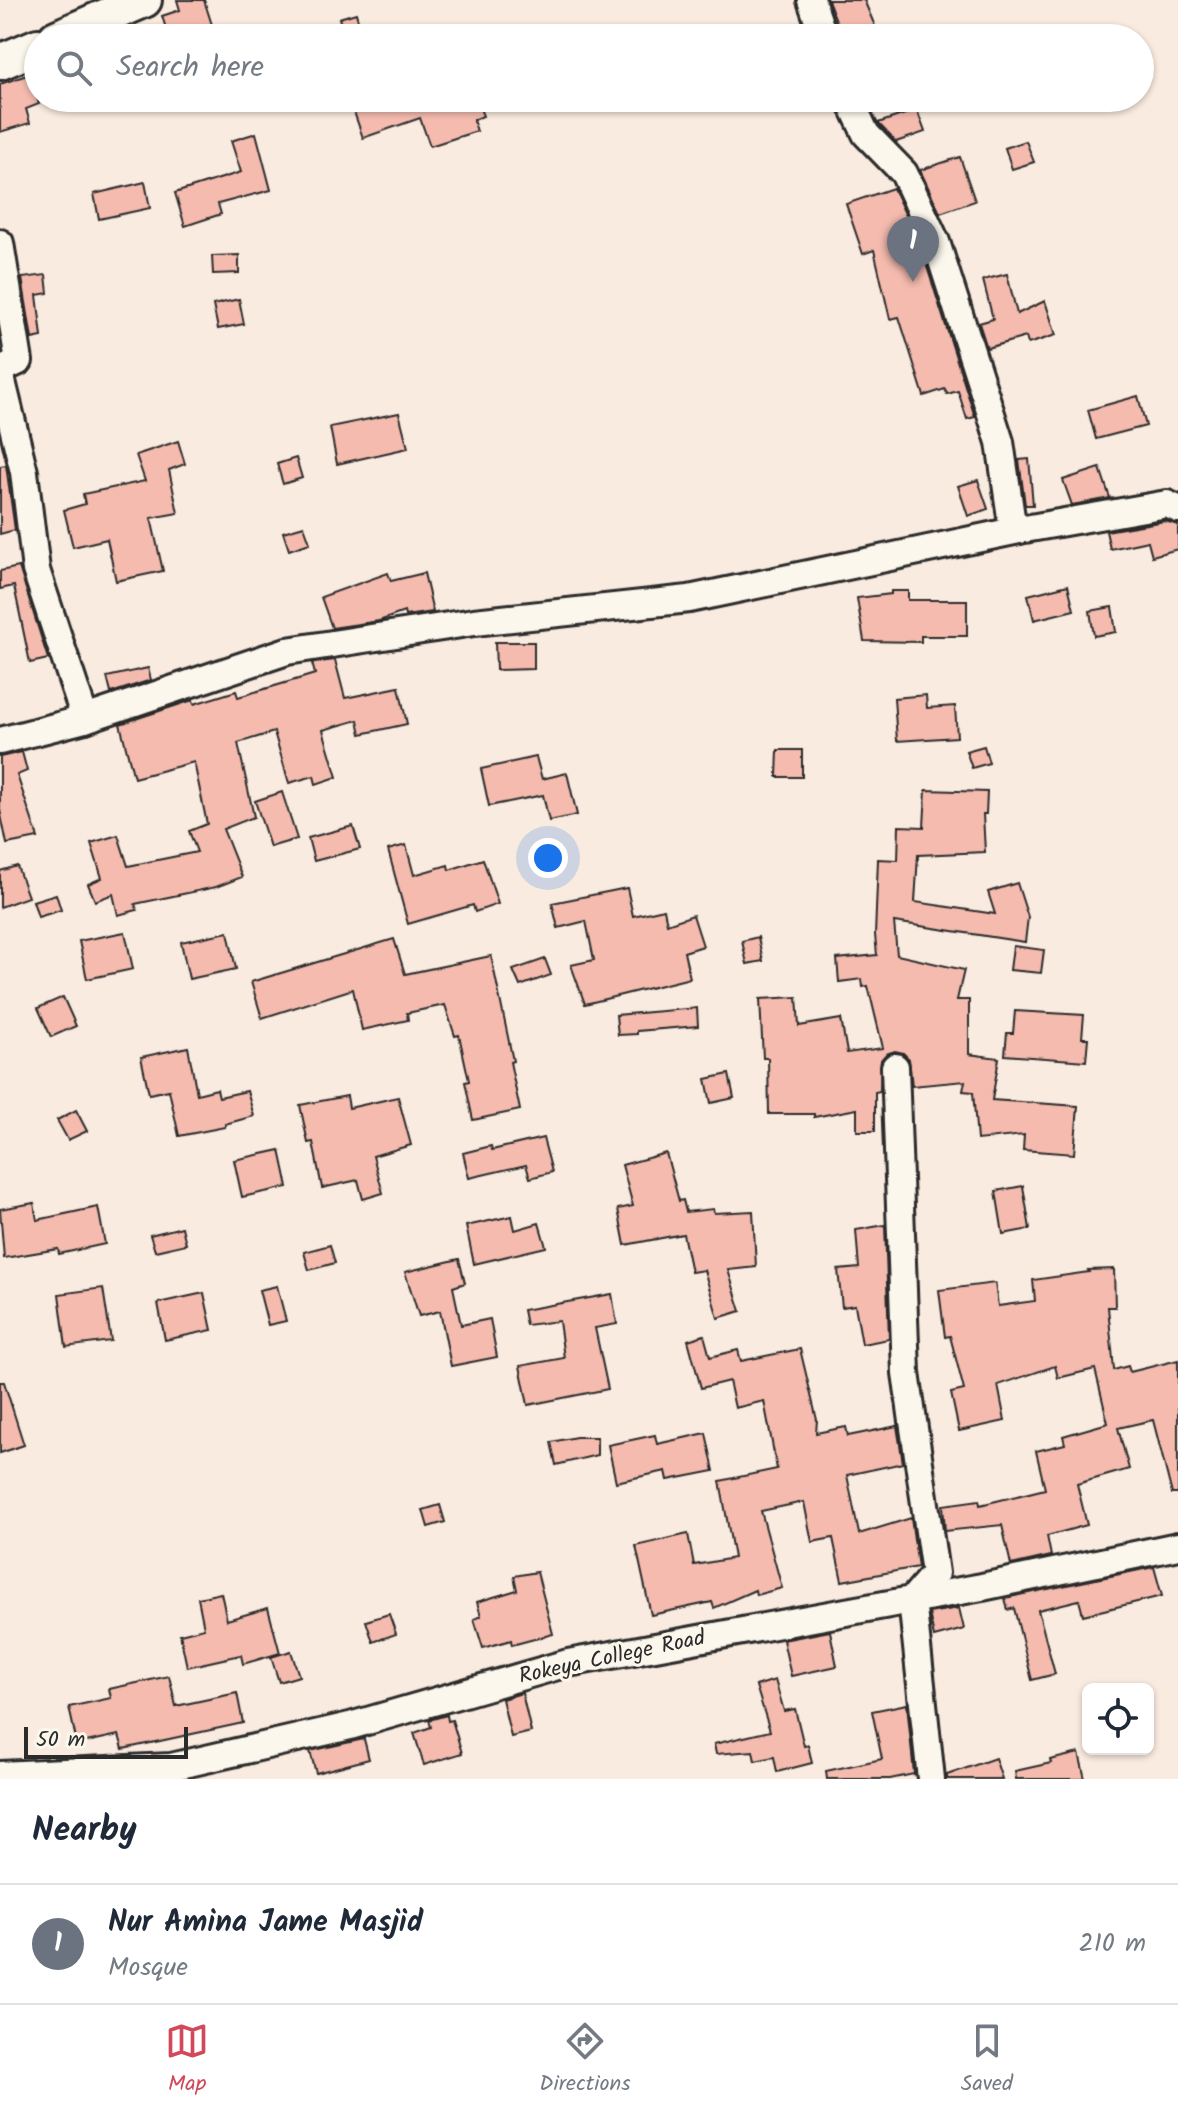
<!DOCTYPE html>
<style>
body{margin:0;font-family:Kalam,sans-serif;background:#f2f2f3;color:#1f2937}
.controls{position:absolute;right:24px;bottom:24px;display:grid;overflow:hidden;border-radius:12px;box-shadow:0 2px 6px #0004}
.controls button{width:72px;height:72px;display:grid;place-items:center;padding:0;border:0;border-bottom:2px solid #e0e1e3;background:#fff;color:#1f2937;font:40px sans-serif}
.scale{position:absolute;left:24px;bottom:20px;width:164px;box-sizing:border-box;padding-left:8px;border:4px solid #2b2b2b;border-top:0;font-size:22px;line-height:28px;white-space:nowrap;color:#2b2b2b;-webkit-text-stroke:6px #fbf7ec;paint-order:stroke}
.you{position:absolute;left:548px;top:858px;width:28px;height:28px;margin:-20px;border:6px solid #fff;border-radius:50%;background:#1a73e8;box-shadow:0 0 0 12px #1a73e833}
.badge{display:grid;place-items:center;width:52px;height:52px;border-radius:50%;background:#d1495b;color:#fff;font-size:26px;font-weight:700}
.pin{position:absolute;translate:-50% -66px;filter:drop-shadow(0 2px 4px #0008)}
.pin::after{content:'';position:absolute;top:42px;width:28px;height:24px;background:inherit;clip-path:polygon(0 0,100% 0,50% 100%)}
.list{margin:0;padding:0;list-style:none}
h2{display:flex;justify-content:space-between;align-items:center;height:104px;margin:0;padding:0 32px;font-size:34px}
h2 small{font-size:26px;font-weight:400;color:#747a83}
.list li{display:grid;grid-template-columns:52px 1fr auto;gap:24px;align-items:center;box-sizing:border-box;height:120px;padding:0 32px;border-top:2px solid #e0e1e3}
.list b{display:block;font-size:30px;white-space:nowrap}
.list p{margin:0;font-size:26px;white-space:nowrap;color:#747a83}
.list em{font-size:26px;font-style:normal;color:#747a83}
.icon{flex:none;width:44px;height:44px;fill:none;stroke:currentColor;stroke-width:2;stroke-linecap:round;stroke-linejoin:round}
.map{position:relative;flex:none;width:1178px;height:1779px;overflow:hidden}
.search{position:absolute;background:#fff;box-shadow:0 2px 6px #0004;left:24px;right:24px;top:24px;height:88px;display:flex;align-items:center;gap:20px;box-sizing:border-box;padding:0 28px;border-radius:44px;color:#747a83;font-size:30px}
.sheet{height:224px;background:#fff}
nav{display:flex;justify-content:space-around;align-items:center;box-sizing:border-box;height:112px;border-top:2px solid #e0e1e3;background:#fff;font-size:22px;color:#747a83}
nav a{display:grid;justify-items:center;gap:4px}
nav .on{color:#d1495b}
.map>svg:first-child{display:block}
.building{fill:#f5bbaf;stroke:#2b2b2b;stroke-width:2}
.lines{fill:none;stroke-linecap:round;stroke-linejoin:round}
.minor-casing{stroke:#2b2b2b;stroke-width:32}
.major-casing{stroke:#2b2b2b;stroke-width:40}
.minor{stroke:#fbf7ec;stroke-width:26}
.major{stroke:#fbf7ec;stroke-width:34}
.labels{text-anchor:middle;dominant-baseline:central;stroke-width:6;stroke-linejoin:round;paint-order:stroke}
.street-label{font-size:22px;fill:#2b2b2b;stroke:#fbf7ec}
</style>
<div class="map">
<svg width="1178" height="1779" viewBox="0 0 1178 1779">
<rect width="100%" height="100%" fill="#faebe0"/>
<filter id="ink" filterUnits="userSpaceOnUse"><feTurbulence type="fractalNoise" baseFrequency=".0125" numOctaves="2"/><feDisplacementMap in="SourceGraphic" scale="16" xChannelSelector="R" yChannelSelector="G"/><feConvolveMatrix kernelMatrix="1 2 1 2 8 2 1 2 1" color-interpolation-filters="sRGB"/></filter>
<g filter="url(#ink)">
<g class="building">
<path d="M 177,0 L 204,0 L 213,28 L 181,38 L 169,38 L 162,16 L 180,10 Z"/>
<path d="M 828,0 L 864,0 L 880,38 L 843,38 Z"/>
<path d="M 356,13 L 363,38 L 345,38 L 339,18 Z"/>
<path d="M 30,74 L 39,104 L 26,109 L 30,123 L 0,132 L 0,84 Z"/>
<path d="M 365,98 L 476,98 L 483,116 L 473,120 L 477,131 L 430,146 L 420,118 L 363,138 L 351,103 Z"/>
<path d="M 917,110 L 925,132 L 896,142 L 878,123 Z"/>
<path d="M 256,133 L 271,190 L 218,204 L 221,214 L 185,226 L 175,193 L 241,172 L 231,141 Z"/>
<path d="M 1026,141 L 1034,162 L 1012,169 L 1005,148 Z"/>
<path d="M 960,157 L 975,201 L 940,213 L 920,170 Z"/>
<path d="M 145,182 L 150,208 L 99,219 L 94,194 Z"/>
<path d="M 893,188 L 921,248 L 975,417 L 967,419 L 958,391 L 947,394 L 945,389 L 924,396 L 899,317 L 890,319 L 874,250 L 863,254 L 846,204 Z"/>
<path d="M 239,255 L 239,273 L 213,274 L 212,256 Z"/>
<path d="M 1007,274 L 1017,314 L 1045,301 L 1056,335 L 1028,344 L 1026,337 L 987,348 L 979,323 L 993,319 L 983,280 Z"/>
<path d="M 46,275 L 48,293 L 37,295 L 42,337 L 32,339 L 22,278 Z"/>
<path d="M 239,299 L 244,324 L 218,329 L 213,305 Z"/>
<path d="M 1138,396 L 1146,426 L 1096,439 L 1088,410 Z"/>
<path d="M 399,413 L 408,448 L 337,464 L 330,427 Z"/>
<path d="M 178,441 L 185,464 L 169,470 L 178,513 L 151,518 L 163,571 L 116,581 L 107,539 L 73,547 L 64,510 L 85,504 L 83,494 L 145,481 L 136,455 Z"/>
<path d="M 296,458 L 302,478 L 283,484 L 277,464 Z"/>
<path d="M 1029,459 L 1033,505 L 1025,505 L 1019,460 Z"/>
<path d="M 6,465 L 15,530 L 0,534 L 0,466 Z"/>
<path d="M 1100,468 L 1110,498 L 1072,505 L 1063,480 Z"/>
<path d="M 978,480 L 988,509 L 968,516 L 958,486 Z"/>
<path d="M 1165,521 L 1178,525 L 1178,549 L 1152,556 L 1148,541 L 1110,549 L 1106,531 Z"/>
<path d="M 304,526 L 310,543 L 289,550 L 283,532 Z"/>
<path d="M 19,567 L 48,659 L 30,663 L 14,586 L 0,589 L 0,571 Z"/>
<path d="M 388,573 L 391,581 L 424,573 L 433,612 L 405,616 L 404,612 L 379,621 L 332,628 L 321,597 Z"/>
<path d="M 1068,585 L 1074,610 L 1034,620 L 1028,595 Z"/>
<path d="M 891,591 L 908,591 L 908,600 L 967,600 L 967,636 L 921,636 L 921,642 L 864,641 L 857,598 L 891,594 Z"/>
<path d="M 1112,607 L 1116,632 L 1094,636 L 1090,611 Z"/>
<path d="M 495,642 L 534,642 L 534,669 L 496,670 Z"/>
<path d="M 335,660 L 345,698 L 399,687 L 407,724 L 361,734 L 358,720 L 323,730 L 337,777 L 316,784 L 314,776 L 289,783 L 274,732 L 238,743 L 254,817 L 223,829 L 242,877 L 216,887 L 135,904 L 137,910 L 118,915 L 113,894 L 95,901 L 88,884 L 102,878 L 91,843 L 118,835 L 128,866 L 197,852 L 189,831 L 207,824 L 194,762 L 134,778 L 120,724 L 193,700 L 194,704 L 236,691 L 238,697 L 315,674 L 312,663 Z"/>
<path d="M 148,668 L 151,680 L 111,693 L 107,677 Z"/>
<path d="M 926,695 L 927,708 L 955,706 L 957,737 L 897,741 L 894,698 Z"/>
<path d="M 984,746 L 989,763 L 972,768 L 966,751 Z"/>
<path d="M 778,750 L 802,750 L 802,777 L 777,777 Z"/>
<path d="M 22,752 L 27,771 L 17,775 L 38,838 L 7,844 L 0,810 L 0,757 Z"/>
<path d="M 536,757 L 542,779 L 567,773 L 577,815 L 549,821 L 543,795 L 489,806 L 481,769 Z"/>
<path d="M 926,790 L 987,792 L 986,814 L 983,814 L 985,852 L 918,855 L 915,902 L 995,914 L 988,892 L 1017,883 L 1028,917 L 1025,942 L 894,922 L 897,955 L 964,970 L 957,1000 L 969,1000 L 969,1054 L 999,1058 L 992,1100 L 1078,1106 L 1074,1154 L 1023,1150 L 1024,1135 L 977,1140 L 973,1092 L 963,1091 L 965,1081 L 912,1086 L 909,1059 L 903,1053 L 895,1051 L 886,1054 L 881,1060 L 880,1091 L 875,1092 L 875,1131 L 857,1131 L 857,1109 L 814,1117 L 814,1114 L 769,1114 L 768,1058 L 763,1058 L 760,999 L 797,997 L 799,1026 L 841,1019 L 847,1053 L 883,1048 L 868,986 L 863,987 L 862,979 L 839,982 L 837,959 L 877,955 L 875,935 L 878,859 L 898,860 L 899,826 L 924,827 Z"/>
<path d="M 282,792 L 297,839 L 270,847 L 255,801 Z"/>
<path d="M 353,826 L 360,849 L 314,861 L 308,838 Z"/>
<path d="M 406,845 L 414,875 L 448,865 L 449,870 L 483,859 L 498,904 L 475,912 L 473,905 L 408,924 L 388,850 Z"/>
<path d="M 17,866 L 28,897 L 0,907 L 0,871 Z"/>
<path d="M 627,888 L 633,916 L 664,909 L 667,924 L 693,915 L 703,946 L 684,952 L 690,978 L 585,1004 L 571,965 L 594,960 L 586,921 L 558,928 L 552,903 Z"/>
<path d="M 56,894 L 61,910 L 38,917 L 33,901 Z"/>
<path d="M 125,932 L 133,969 L 87,979 L 79,941 Z"/>
<path d="M 228,932 L 236,969 L 189,979 L 181,942 Z"/>
<path d="M 758,937 L 763,961 L 747,964 L 742,941 Z"/>
<path d="M 394,939 L 405,974 L 491,956 L 513,1061 L 510,1062 L 520,1110 L 473,1120 L 465,1082 L 469,1081 L 459,1035 L 455,1036 L 445,1005 L 407,1013 L 408,1020 L 362,1030 L 353,989 L 262,1018 L 251,982 Z"/>
<path d="M 1013,946 L 1044,950 L 1041,973 L 1010,970 Z"/>
<path d="M 545,959 L 551,975 L 520,986 L 513,970 Z"/>
<path d="M 63,997 L 76,1026 L 51,1037 L 38,1008 Z"/>
<path d="M 697,1008 L 698,1026 L 637,1031 L 637,1034 L 618,1035 L 616,1015 Z"/>
<path d="M 1015,1011 L 1084,1015 L 1082,1038 L 1088,1038 L 1086,1061 L 1005,1055 L 1007,1033 L 1013,1033 Z"/>
<path d="M 188,1047 L 197,1094 L 217,1089 L 219,1097 L 247,1091 L 254,1116 L 225,1124 L 225,1127 L 179,1136 L 169,1090 L 149,1094 L 141,1057 Z"/>
<path d="M 729,1074 L 734,1098 L 711,1103 L 706,1079 Z"/>
<path d="M 347,1096 L 349,1108 L 398,1097 L 411,1145 L 373,1156 L 383,1193 L 363,1199 L 358,1180 L 322,1188 L 313,1142 L 308,1143 L 300,1105 Z"/>
<path d="M 76,1110 L 87,1131 L 68,1140 L 57,1120 Z"/>
<path d="M 543,1138 L 552,1172 L 530,1178 L 526,1165 L 469,1178 L 463,1153 L 491,1146 L 492,1150 Z"/>
<path d="M 280,1150 L 288,1187 L 242,1197 L 234,1160 Z"/>
<path d="M 666,1153 L 679,1201 L 683,1200 L 686,1212 L 713,1209 L 714,1213 L 753,1211 L 756,1267 L 728,1270 L 741,1311 L 718,1318 L 704,1270 L 691,1272 L 683,1234 L 625,1245 L 618,1209 L 633,1206 L 622,1165 Z"/>
<path d="M 1023,1186 L 1030,1229 L 1003,1234 L 996,1191 Z"/>
<path d="M 34,1203 L 37,1220 L 98,1207 L 105,1244 L 59,1254 L 58,1249 L 4,1258 L 0,1209 Z"/>
<path d="M 512,1216 L 515,1230 L 539,1223 L 546,1247 L 474,1264 L 466,1226 Z"/>
<path d="M 885,1225 L 889,1339 L 862,1344 L 855,1305 L 842,1307 L 838,1270 L 859,1268 L 856,1230 Z"/>
<path d="M 182,1227 L 186,1244 L 155,1251 L 150,1235 Z"/>
<path d="M 330,1245 L 335,1263 L 309,1270 L 304,1252 Z"/>
<path d="M 459,1259 L 465,1283 L 453,1287 L 461,1325 L 490,1319 L 497,1357 L 451,1366 L 440,1311 L 419,1316 L 405,1272 Z"/>
<path d="M 1114,1269 L 1115,1307 L 1108,1307 L 1114,1370 L 1128,1366 L 1130,1372 L 1178,1360 L 1178,1494 L 1172,1494 L 1153,1420 L 1118,1428 L 1129,1469 L 1077,1484 L 1087,1525 L 1047,1536 L 1051,1556 L 1011,1565 L 1002,1525 L 945,1531 L 943,1505 L 979,1500 L 980,1505 L 1045,1489 L 1036,1451 L 1065,1444 L 1063,1436 L 1108,1423 L 1095,1369 L 1058,1378 L 1055,1366 L 998,1385 L 1005,1421 L 959,1431 L 951,1393 L 964,1390 L 950,1336 L 945,1337 L 939,1290 L 995,1283 L 998,1306 L 1035,1301 L 1033,1280 L 1089,1272 L 1088,1270 Z"/>
<path d="M 277,1286 L 286,1321 L 268,1325 L 259,1290 Z"/>
<path d="M 103,1288 L 111,1341 L 66,1347 L 59,1294 Z"/>
<path d="M 204,1293 L 212,1330 L 165,1340 L 158,1303 Z"/>
<path d="M 612,1294 L 617,1324 L 595,1328 L 608,1389 L 528,1405 L 520,1366 L 564,1358 L 559,1321 L 526,1325 L 523,1310 Z"/>
<path d="M 704,1335 L 710,1357 L 738,1350 L 741,1361 L 800,1349 L 817,1420 L 816,1433 L 846,1427 L 848,1436 L 897,1426 L 903,1463 L 847,1475 L 859,1534 L 911,1518 L 918,1567 L 842,1581 L 833,1538 L 812,1542 L 804,1502 L 761,1511 L 782,1588 L 756,1595 L 755,1590 L 714,1608 L 712,1602 L 651,1615 L 636,1546 L 688,1534 L 694,1565 L 734,1558 L 720,1481 L 777,1469 L 764,1401 L 735,1408 L 729,1381 L 701,1388 L 688,1340 Z"/>
<path d="M 0,1382 L 4,1382 L 24,1445 L 0,1453 Z"/>
<path d="M 706,1433 L 714,1471 L 668,1480 L 666,1471 L 616,1482 L 608,1445 L 655,1435 L 657,1444 Z"/>
<path d="M 576,1437 L 597,1437 L 597,1455 L 556,1465 L 551,1442 Z"/>
<path d="M 440,1505 L 445,1522 L 428,1527 L 423,1510 Z"/>
<path d="M 1154,1567 L 1162,1596 L 1083,1615 L 1079,1600 L 1038,1610 L 1055,1674 L 1032,1680 L 1014,1608 L 1008,1610 L 1005,1598 Z"/>
<path d="M 537,1572 L 553,1634 L 512,1645 L 511,1640 L 483,1648 L 474,1619 L 481,1616 L 477,1602 L 517,1590 L 514,1576 Z"/>
<path d="M 221,1593 L 227,1620 L 268,1608 L 280,1653 L 243,1664 L 241,1655 L 187,1667 L 180,1634 L 204,1628 L 198,1598 Z"/>
<path d="M 959,1608 L 964,1629 L 934,1637 L 929,1613 Z"/>
<path d="M 389,1614 L 396,1634 L 373,1642 L 366,1621 Z"/>
<path d="M 830,1631 L 837,1666 L 791,1676 L 783,1640 Z"/>
<path d="M 291,1651 L 299,1676 L 279,1682 L 271,1657 Z"/>
<path d="M 169,1676 L 176,1706 L 237,1693 L 243,1723 L 123,1749 L 119,1735 L 77,1744 L 69,1707 L 111,1698 L 109,1689 Z"/>
<path d="M 775,1680 L 784,1711 L 795,1709 L 804,1746 L 808,1745 L 812,1763 L 777,1772 L 774,1757 L 755,1761 L 753,1751 L 716,1754 L 714,1744 L 770,1731 L 756,1686 Z"/>
<path d="M 522,1693 L 531,1732 L 511,1737 L 502,1699 Z"/>
<path d="M 907,1704 L 914,1774 L 890,1779 L 827,1779 L 826,1771 L 882,1759 L 872,1711 Z"/>
<path d="M 447,1715 L 448,1721 L 452,1720 L 462,1753 L 424,1765 L 414,1733 L 431,1727 L 429,1720 Z"/>
<path d="M 364,1739 L 369,1759 L 316,1773 L 310,1751 Z"/>
<path d="M 1079,1753 L 1085,1779 L 1016,1779 L 1015,1771 L 1051,1763 L 1050,1760 Z"/>
<path d="M 995,1758 L 1002,1779 L 947,1779 L 947,1775 Z"/>
</g>
<g class="lines">
<defs>
<g id="minor">
<path d="M 811,0 L 824,38"/>
<path d="M 849,98 L 866,134 L 904,173 L 936,242 L 1000,442 L 1011,517 L 1019,530"/>
<path d="M 0,243 L 19,361 L 0,370"/>
<path d="M 0,373 L 24,472 L 36,570 L 85,719"/>
<path d="M 0,741 L 85,719 L 287,651 L 474,622 L 689,599 L 1019,530 L 1167,504 L 1178,509"/>
<path d="M 895,1067 L 906,1373 L 935,1573 L 912,1600 L 931,1779"/>
<path d="M 0,1775 L 171,1767 L 350,1726 L 568,1663 L 982,1587 L 1178,1546"/>
</g>
<g id="major">
<path d="M 56,38 L 144,0"/>
<path d="M 0,62 L 38,46"/>
</g>
</defs>
<use href="#minor" class="minor-casing"/>
<use href="#major" class="major-casing"/>
<use href="#minor" class="minor"/>
<use href="#major" class="major"/>
</g>
</g>
<g class="labels">
<g class="street-label">
<text transform="translate(612 1658) rotate(-12)">Rokeya College Road</text>
</g>
</g>
</svg>
<div class="controls">
<button><svg class="icon" aria-label="locate" viewBox="0 0 24 24"><circle cx="12" cy="12" r="6"/><path d="M12 2v4M12 18v4M2 12h4M18 12h4"/></svg></button>
</div>
<div class="scale">50 m</div>
<div class="you"></div>
<div class="pin badge" style="left:913px;top:282px;background:#6b7280">1</div>
<div class="search"><svg class="icon" aria-label="search" viewBox="0 0 24 24"><circle cx="10" cy="10" r="6"/><path d="M15 15l6 6"/></svg>Search here</div>
</div>
<section class="sheet">
<h2>Nearby<small></small></h2>
<ul class="list">
<li><span class="badge" style="background:#6b7280">1</span><div><b>Nur Amina Jame Masjid</b><p>Mosque</p></div><em>210 m</em></li>
</ul>
</section>
<nav>
<a class="on"><svg class="icon" aria-label="map" viewBox="0 0 24 24"><path d="M3 6l6-2 6 2 6-2v14l-6 2-6-2-6 2zM9 4v14M15 6v14"/></svg>Map</a>
<a><svg class="icon" aria-label="directions" viewBox="0 0 24 24"><path d="M12 3l9 9-9 9-9-9zM9 14v-3h6M13 9l2 2-2 2"/></svg>Directions</a>
<a><svg class="icon" aria-label="saved" viewBox="0 0 24 24"><path d="M7 4h10v16l-5-4-5 4z"/></svg>Saved</a>
</nav>
